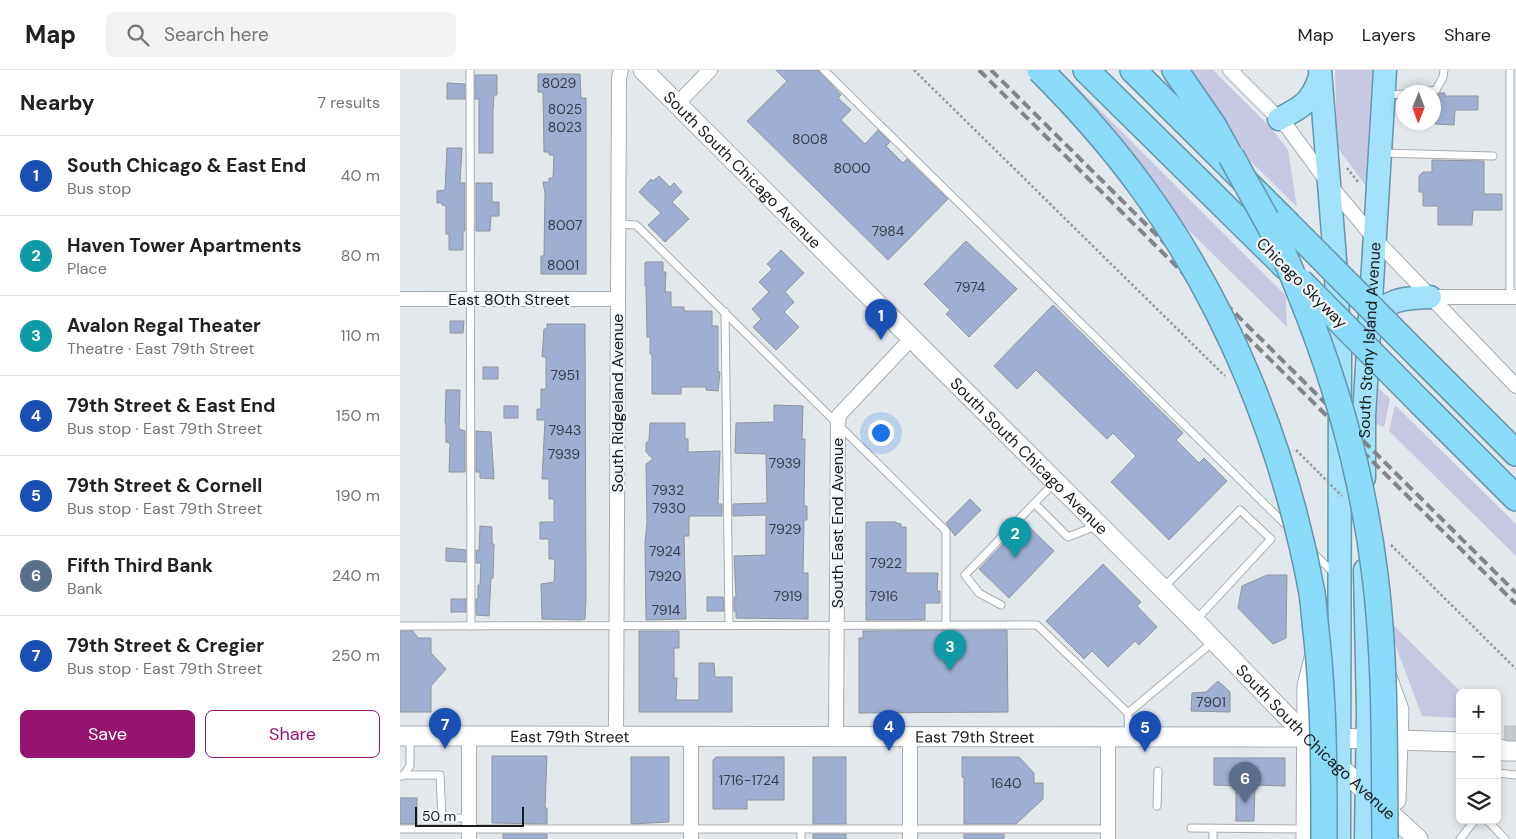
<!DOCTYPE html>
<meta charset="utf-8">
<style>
body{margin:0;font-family:"DM Sans",sans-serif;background:#f2f2f2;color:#202124}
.controls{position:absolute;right:15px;bottom:15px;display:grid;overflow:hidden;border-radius:8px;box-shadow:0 2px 8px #0003}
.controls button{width:45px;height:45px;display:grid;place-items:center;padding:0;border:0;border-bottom:1px solid #e0e0e0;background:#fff;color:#202124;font:25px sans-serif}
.compass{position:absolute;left:996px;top:15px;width:45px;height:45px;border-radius:50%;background:#fff;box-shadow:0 2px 8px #0003;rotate:181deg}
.scale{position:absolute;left:15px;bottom:12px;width:109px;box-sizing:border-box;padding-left:5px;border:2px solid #17191b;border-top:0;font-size:14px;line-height:18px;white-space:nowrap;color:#17191b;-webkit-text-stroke:4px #f0f5fa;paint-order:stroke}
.you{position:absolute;left:480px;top:362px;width:18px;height:18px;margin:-12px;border:4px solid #fff;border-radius:50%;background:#1a73e8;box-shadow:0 0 0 8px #1a73e833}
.badge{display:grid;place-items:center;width:32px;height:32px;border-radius:50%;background:#95146d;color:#fff;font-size:16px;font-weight:700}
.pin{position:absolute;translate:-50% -41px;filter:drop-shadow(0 1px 2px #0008)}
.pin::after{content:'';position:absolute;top:26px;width:18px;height:15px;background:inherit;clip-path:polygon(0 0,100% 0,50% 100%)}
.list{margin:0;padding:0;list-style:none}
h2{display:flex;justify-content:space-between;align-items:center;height:65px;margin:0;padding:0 20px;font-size:21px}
h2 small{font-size:16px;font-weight:400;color:#757577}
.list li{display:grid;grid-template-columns:32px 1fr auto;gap:15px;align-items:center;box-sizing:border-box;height:80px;padding:0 20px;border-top:1px solid #e0e0e0}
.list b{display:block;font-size:19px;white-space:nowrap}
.list p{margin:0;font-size:16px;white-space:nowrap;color:#757577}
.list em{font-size:16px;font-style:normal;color:#757577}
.actions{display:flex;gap:10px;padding:15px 20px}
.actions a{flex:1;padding:11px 0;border:1px solid #95146d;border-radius:8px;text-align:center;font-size:18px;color:#95146d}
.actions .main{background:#95146d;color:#fff}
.icon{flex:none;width:28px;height:28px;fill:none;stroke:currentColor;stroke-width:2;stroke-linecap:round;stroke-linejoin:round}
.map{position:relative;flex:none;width:1116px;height:769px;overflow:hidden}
header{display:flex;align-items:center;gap:30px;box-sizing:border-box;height:70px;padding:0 25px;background:#fff;border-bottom:1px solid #e0e0e0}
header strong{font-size:24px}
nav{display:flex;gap:28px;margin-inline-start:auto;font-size:18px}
.search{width:350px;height:45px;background:#f2f2f2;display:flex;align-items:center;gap:12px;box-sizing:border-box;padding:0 18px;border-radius:8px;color:#757577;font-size:19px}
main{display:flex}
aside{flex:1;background:#fff}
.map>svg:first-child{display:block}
.green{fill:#c8c8e2}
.building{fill:#9eafd2;stroke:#919499}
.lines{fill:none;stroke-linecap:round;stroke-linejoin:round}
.secondary-tunnel{stroke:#c4c9ce;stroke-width:19;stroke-dasharray:19 9;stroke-linecap:butt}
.service-casing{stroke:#a8adb1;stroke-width:9}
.minor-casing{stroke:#a8adb1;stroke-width:16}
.secondary-casing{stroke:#a8adb1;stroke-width:21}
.trunk-casing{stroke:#6296ab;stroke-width:25}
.motorway-casing{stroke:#6296ab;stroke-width:28}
.path{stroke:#94989c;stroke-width:2.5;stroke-dasharray:2.5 2.5;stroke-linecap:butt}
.service{stroke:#fff;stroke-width:7}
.minor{stroke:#fff;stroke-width:14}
.secondary{stroke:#fff;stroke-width:19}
.trunk{stroke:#a2e2fa;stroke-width:22}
.motorway{stroke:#8adaf9;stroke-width:25}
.rail{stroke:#818488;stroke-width:4;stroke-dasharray:10 5;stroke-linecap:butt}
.motorway-bridge-casing{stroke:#6296ab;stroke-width:28;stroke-linecap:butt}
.path-bridge{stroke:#94989c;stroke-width:2.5;stroke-dasharray:2.5 2.5;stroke-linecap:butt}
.motorway-bridge{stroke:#8adaf9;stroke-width:25}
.labels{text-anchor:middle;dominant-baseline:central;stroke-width:4.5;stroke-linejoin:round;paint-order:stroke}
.number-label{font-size:14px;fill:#393e49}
.street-label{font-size:16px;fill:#17191b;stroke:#f0f5fa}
</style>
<header>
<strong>Map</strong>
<div class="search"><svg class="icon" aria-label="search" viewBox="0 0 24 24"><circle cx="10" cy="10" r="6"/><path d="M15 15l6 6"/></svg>Search here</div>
<nav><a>Map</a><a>Layers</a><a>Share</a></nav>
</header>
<main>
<aside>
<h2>Nearby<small>7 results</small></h2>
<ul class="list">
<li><span class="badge" style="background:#1a4fb4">1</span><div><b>South Chicago &amp; East End</b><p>Bus stop</p></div><em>40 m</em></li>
<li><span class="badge" style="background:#0f9aa8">2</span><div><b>Haven Tower Apartments</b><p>Place</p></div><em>80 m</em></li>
<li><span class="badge" style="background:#0f9aa8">3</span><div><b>Avalon Regal Theater</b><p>Theatre · East 79th Street</p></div><em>110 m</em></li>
<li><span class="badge" style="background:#1a4fb4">4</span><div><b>79th Street &amp; East End</b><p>Bus stop · East 79th Street</p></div><em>150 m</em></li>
<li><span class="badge" style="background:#1a4fb4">5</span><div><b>79th Street &amp; Cornell</b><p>Bus stop · East 79th Street</p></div><em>190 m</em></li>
<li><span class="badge" style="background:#5c6f8a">6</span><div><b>Fifth Third Bank</b><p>Bank</p></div><em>240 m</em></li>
<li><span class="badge" style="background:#1a4fb4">7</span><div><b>79th Street &amp; Cregier</b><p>Bus stop · East 79th Street</p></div><em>250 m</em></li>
</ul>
<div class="actions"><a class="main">Save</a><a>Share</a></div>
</aside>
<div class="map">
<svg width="1116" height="769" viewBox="0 0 1116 769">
<rect width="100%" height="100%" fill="#e3e8ed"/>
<g class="green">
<path d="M 654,0 L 660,0 L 886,226 L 887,257 L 773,145 Z"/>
<path d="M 759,0 L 813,0 L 872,59 L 888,80 L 897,137 Z"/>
<path d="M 935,0 L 974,0 L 966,116 L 937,77 Z"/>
<path d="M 976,316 L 990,329 L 984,357 L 976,354 Z"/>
<path d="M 995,335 L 1116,454 L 1116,486 L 989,361 Z"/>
<path d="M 985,547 L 1062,623 L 1060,623 L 1060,648 L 1022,646 Z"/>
</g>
<g class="building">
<path d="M 376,0 L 418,0 L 441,25 L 438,28 L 451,40 L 441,50 L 465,74 L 478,60 L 490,72 L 486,76 L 503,93 L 507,89 L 548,129 L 488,190 L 347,51 L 387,11 Z"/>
<path d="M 138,4 L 180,4 L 181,28 L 186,28 L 186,204 L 141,204 L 141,186 L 144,186 L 145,123 L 143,112 L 149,112 L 149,108 L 153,108 L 154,85 L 149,85 L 149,82 L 144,82 L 143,22 L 138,22 Z"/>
<path d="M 75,5 L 97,5 L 97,25 L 94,25 L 93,40 L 93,83 L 79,83 L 79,29 L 75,29 Z"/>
<path d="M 47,13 L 65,14 L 65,29 L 47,29 Z"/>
<path d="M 1040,23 L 1045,23 L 1045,26 L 1078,26 L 1078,40 L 1055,40 L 1054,55 L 1035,54 L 1034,26 Z"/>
<path d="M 47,78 L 62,78 L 60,113 L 65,113 L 65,161 L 63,161 L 63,180 L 49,180 L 49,164 L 46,164 L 46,136 L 42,135 L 42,133 L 37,133 L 37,121 L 45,120 Z"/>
<path d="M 1032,90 L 1084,91 L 1084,124 L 1102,124 L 1102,140 L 1073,140 L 1072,155 L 1038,155 L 1038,136 L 1023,136 L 1023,122 L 1019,122 L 1019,106 L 1023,102 L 1032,102 Z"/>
<path d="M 259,106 L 270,117 L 274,113 L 282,122 L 272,132 L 289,149 L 265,172 L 248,155 L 261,143 L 239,122 L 251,109 L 253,111 Z"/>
<path d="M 76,113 L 92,113 L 92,132 L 99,132 L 99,146 L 91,146 L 90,161 L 76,161 Z"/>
<path d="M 566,171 L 617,219 L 569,267 L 546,244 L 550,240 L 524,214 Z"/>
<path d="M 381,180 L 404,203 L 385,222 L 394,232 L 384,242 L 399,257 L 376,280 L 353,257 L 361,249 L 352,239 L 369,222 L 359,212 L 372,199 L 367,194 Z"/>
<path d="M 246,192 L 263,192 L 263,202 L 266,202 L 265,222 L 271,222 L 271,237 L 284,237 L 284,241 L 312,241 L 312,256 L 318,256 L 318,302 L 320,302 L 318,321 L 306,320 L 306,317 L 281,317 L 281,324 L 252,324 L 252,284 L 250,284 L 250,267 L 247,267 L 246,216 L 245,216 L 245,193 Z"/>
<path d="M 653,235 L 783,363 L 776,370 L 799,393 L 804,388 L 827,411 L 769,470 L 711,412 L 736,386 L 713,363 L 707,369 L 636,300 L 617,319 L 594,296 Z"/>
<path d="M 50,251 L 64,251 L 63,263 L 50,263 Z"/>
<path d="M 147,254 L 185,254 L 186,530 L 185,549 L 180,550 L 142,549 L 141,514 L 154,512 L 155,489 L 149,489 L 149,469 L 140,469 L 140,452 L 154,452 L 154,429 L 149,429 L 149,409 L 142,409 L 145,350 L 137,350 L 137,339 L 141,339 L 141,319 L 146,319 L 146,287 L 142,287 L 144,259 L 147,259 Z"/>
<rect x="83" y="297" width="15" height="12"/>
<path d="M 46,320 L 60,320 L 59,359 L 65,361 L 65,402 L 49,402 L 50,373 L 46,372 L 46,353 L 45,353 Z"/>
<path d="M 374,335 L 403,336 L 402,369 L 405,369 L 404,436 L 407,436 L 407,450 L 404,450 L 403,503 L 408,503 L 408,549 L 336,548 L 336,541 L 334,541 L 334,527 L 336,527 L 334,486 L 366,485 L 366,445 L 333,446 L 333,434 L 367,433 L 366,384 L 335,383 L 336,353 L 374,352 Z"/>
<rect x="104" y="336" width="14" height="12"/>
<path d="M 250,353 L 285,353 L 285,369 L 288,369 L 288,382 L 320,381 L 318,434 L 322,434 L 322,446 L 289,446 L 289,466 L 284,466 L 286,549 L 246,550 L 245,473 L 247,453 L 246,394 L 253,389 L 246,382 L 246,373 L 249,370 Z"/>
<path d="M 76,361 L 91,362 L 94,409 L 80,408 L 80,402 L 76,402 Z"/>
<path d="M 570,429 L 581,440 L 555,466 L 546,453 Z"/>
<path d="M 466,452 L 496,452 L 496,453 L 501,454 L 501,457 L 506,457 L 506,503 L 538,503 L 537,521 L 540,521 L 540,533 L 525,533 L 525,550 L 466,550 Z"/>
<path d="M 624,452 L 654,481 L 609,528 L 579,499 Z"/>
<path d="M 80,456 L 92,457 L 92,474 L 94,474 L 93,508 L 91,508 L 89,546 L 76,545 L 76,529 L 78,529 L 78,515 L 80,515 L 81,493 L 76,493 L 76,480 L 79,481 Z"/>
<path d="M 46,478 L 66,480 L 66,492 L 46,491 Z"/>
<path d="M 703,494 L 741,532 L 737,536 L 757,557 L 739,575 L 735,571 L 708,597 L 692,581 L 684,589 L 646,551 Z"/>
<path d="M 867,505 L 887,505 L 886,568 L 873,574 L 838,538 L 842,516 Z"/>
<path d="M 307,527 L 323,527 L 324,541 L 307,541 Z"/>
<rect x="51" y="529" width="15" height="13"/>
<path d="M 607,560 L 608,642 L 459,643 L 459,568 L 463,568 L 463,561 Z"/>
<path d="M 0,561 L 13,561 L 18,568 L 31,568 L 31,583 L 46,599 L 31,616 L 31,642 L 0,642 Z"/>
<path d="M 239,561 L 279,561 L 279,578 L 274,578 L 274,608 L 277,608 L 276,630 L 299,630 L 299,593 L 314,593 L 315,607 L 332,607 L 332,642 L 239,642 Z"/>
<path d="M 818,611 L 830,622 L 830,642 L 791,641 L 792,623 L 806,622 Z"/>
<path d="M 92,686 L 147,686 L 145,738 L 147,738 L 147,754 L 92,753 Z"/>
<path d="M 231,687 L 269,687 L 269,752 L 231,754 Z"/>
<path d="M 316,687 L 384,687 L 384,730 L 347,730 L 347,739 L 313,739 L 313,690 Z"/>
<rect x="413" y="687" width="33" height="67"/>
<path d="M 562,687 L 619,687 L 634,703 L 634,713 L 643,713 L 643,729 L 616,754 L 564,754 L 564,707 L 562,707 Z"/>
<path d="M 814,688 L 885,688 L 885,716 L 855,715 L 854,751 L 836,751 L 836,716 L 814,715 Z"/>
<rect x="0" y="728" width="17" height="26"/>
<rect x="103" y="764" width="44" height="5"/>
<rect x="413" y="764" width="33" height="5"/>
<rect x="564" y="764" width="40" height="5"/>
</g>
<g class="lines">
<path class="secondary-tunnel" d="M 1104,665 L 1116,665"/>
<defs>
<g id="service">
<path d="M 70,0 L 71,556"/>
<path d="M 424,0 L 889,458"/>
<path d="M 1110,0 L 1110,227"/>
<path d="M 1023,22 L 1036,20 L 1043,7 L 1044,0"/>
<path d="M 987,25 L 1004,24"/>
<path d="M 982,83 L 1093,86"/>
<path d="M 218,154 L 236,155 L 546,461 L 546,555"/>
<path d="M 325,242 L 329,555"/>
<path d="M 635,434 L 668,467 L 696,456"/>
<path d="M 910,480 L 935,504"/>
<path d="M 764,517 L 840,440 L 871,469 L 796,550"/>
<path d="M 601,535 L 579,523 L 565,505 L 655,412"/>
<path d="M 0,556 L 637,555 L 728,643 L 729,666"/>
<path d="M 728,643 L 814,571"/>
<path d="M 1097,703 L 1116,705"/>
<path d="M 4,705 L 40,705 L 42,748 L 69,748"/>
<path d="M 0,706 L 3,706 L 10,696 L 10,667"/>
<path d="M 757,736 L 758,701"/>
<path d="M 1087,750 L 1105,769"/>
<path d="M 791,758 L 906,759"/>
<path d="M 0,759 L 708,759"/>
<path d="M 401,759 L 401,769"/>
<path d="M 813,759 L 813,769"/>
<path d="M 1060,769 L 1075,750"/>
</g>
<g id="minor">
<path d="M 830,0 L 888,58 L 928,113 L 974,168 L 1116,316"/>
<path d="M 277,34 L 310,0"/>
<path d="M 1030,227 L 1116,227"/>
<path d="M 0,229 L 218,229"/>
<path d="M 69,667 L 69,769"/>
<path d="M 216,667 L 219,8 L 221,0"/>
<path d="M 291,667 L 291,769"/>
<path d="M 436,667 L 438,354 L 439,345 L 512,268"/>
<path d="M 510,667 L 510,769"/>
<path d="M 708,667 L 708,769"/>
</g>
<g id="secondary">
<path id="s1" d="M 243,0 L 795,551 L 907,667 L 1018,769"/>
<path d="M 987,607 L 999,640 L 996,730"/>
<path id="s2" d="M 0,666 L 907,667 L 1060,672"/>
<path d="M 1097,678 L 1105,681 L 1116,681"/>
<path d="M 906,769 L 907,616 L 914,588"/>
</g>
<g id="trunk">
<path d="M 920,0 L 935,189 L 940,283 L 939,769"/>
<path d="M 879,49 C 902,37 911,33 920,7"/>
<path d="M 969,252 C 987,229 1002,228 1030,227"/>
<path id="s3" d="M 964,408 L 964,346 L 985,0"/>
<path d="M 965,500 L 968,642 L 966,769"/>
</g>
<g id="motorway">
<path d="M 686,0 L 886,197"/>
<path d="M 733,0 L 886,152"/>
<path d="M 775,0 L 813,55 L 828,82"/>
<path d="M 1021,288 L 1116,383"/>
<path d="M 1022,334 L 1116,428"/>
</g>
</defs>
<use href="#service" class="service-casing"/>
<use href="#minor" class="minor-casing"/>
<use href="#secondary" class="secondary-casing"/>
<use href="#trunk" class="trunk-casing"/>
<use href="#motorway" class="motorway-casing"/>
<g class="path">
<path d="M 514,0 L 825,306"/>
<path d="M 947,98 L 959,113"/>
<path d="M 896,380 L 920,404"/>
<path d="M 991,475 L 1116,599"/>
</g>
<use href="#service" class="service"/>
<use href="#minor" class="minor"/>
<use href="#secondary" class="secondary"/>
<use href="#trunk" class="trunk"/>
<use href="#motorway" class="motorway"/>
<g class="rail">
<path d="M 579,0 L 1116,534"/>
<path d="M 591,0 L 1116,523"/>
</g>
<defs>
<g id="motorway-bridge">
<path d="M 640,0 C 676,36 710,74 740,115 C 828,234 885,378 912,523 C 914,538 915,554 917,570 C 924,636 924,702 924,769"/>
<path d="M 831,86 C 845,112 860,137 873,162 C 887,189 898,218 909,246 C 941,329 964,416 975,505 C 986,592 984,681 985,769"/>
<path d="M 886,152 L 1021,288"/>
<path d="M 900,211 L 1022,334"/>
</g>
</defs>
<use href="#motorway-bridge" class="motorway-bridge-casing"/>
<path class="path-bridge" d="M 920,404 L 942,426"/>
<use href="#motorway-bridge" class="motorway-bridge"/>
</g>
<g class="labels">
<g class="number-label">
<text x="159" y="13">8029</text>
<text x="165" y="39">8025</text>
<text x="165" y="57">8023</text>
<text x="410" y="69">8008</text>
<text x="452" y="98">8000</text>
<text x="165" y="155">8007</text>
<text x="488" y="161">7984</text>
<text x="163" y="195">8001</text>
<text x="570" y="217">7974</text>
<text x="165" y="305">7951</text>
<text x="165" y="360">7943</text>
<text x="164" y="384">7939</text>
<text x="385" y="393">7939</text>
<text x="268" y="420">7932</text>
<text x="269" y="438">7930</text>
<text x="385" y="459">7929</text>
<text x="265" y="481">7924</text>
<text x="486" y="493">7922</text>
<text x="265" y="506">7920</text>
<text x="388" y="526">7919</text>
<text x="484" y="526">7916</text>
<text x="266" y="540">7914</text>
<text x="811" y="632">7901</text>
<text x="349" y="710">1716-1724</text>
<text x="606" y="713">1640</text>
</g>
<g class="street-label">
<text stroke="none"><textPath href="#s1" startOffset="141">South South Chicago Avenue</textPath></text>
<text transform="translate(902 213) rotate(45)">Chicago Skyway</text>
<text x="109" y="229">East 80th Street</text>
<text stroke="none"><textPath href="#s3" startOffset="138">South Stony Island Avenue</textPath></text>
<text transform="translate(217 333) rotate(-90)">South Ridgeland Avenue</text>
<text stroke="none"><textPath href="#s1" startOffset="546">South South Chicago Avenue</textPath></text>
<text transform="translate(437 453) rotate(-90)">South East End Avenue</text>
<text stroke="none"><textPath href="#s2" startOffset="170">East 79th Street</textPath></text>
<text stroke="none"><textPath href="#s2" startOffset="575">East 79th Street</textPath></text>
<text stroke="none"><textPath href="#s1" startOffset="951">South South Chicago Avenue</textPath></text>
</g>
</g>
</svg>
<div class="controls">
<button>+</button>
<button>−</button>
<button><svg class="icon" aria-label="layers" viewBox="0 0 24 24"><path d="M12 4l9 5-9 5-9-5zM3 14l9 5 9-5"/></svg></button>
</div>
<svg class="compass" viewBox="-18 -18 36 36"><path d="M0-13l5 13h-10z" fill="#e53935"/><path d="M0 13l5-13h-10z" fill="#757577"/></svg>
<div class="scale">50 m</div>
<div class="you"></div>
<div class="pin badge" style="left:481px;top:270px;background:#1a4fb4">1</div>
<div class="pin badge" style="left:615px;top:488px;background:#0f9aa8">2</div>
<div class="pin badge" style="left:550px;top:601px;background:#0f9aa8">3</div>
<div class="pin badge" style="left:489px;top:681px;background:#1a4fb4">4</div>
<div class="pin badge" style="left:745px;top:682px;background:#1a4fb4">5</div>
<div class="pin badge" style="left:845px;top:733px;background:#5c6f8a">6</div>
<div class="pin badge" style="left:45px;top:679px;background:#1a4fb4">7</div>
</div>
</main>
